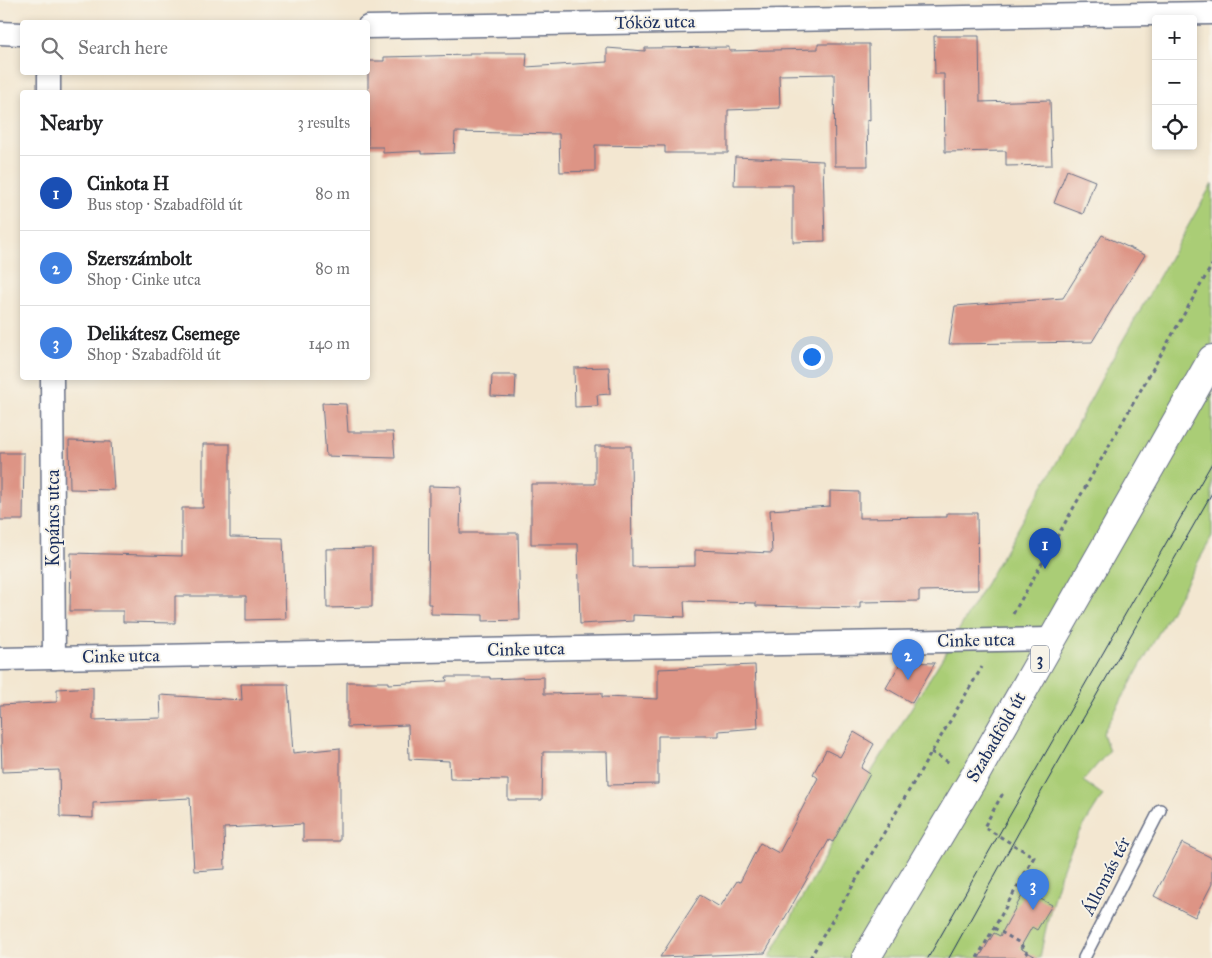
<!DOCTYPE html>
<meta charset="utf-8">
<style>
body{margin:0;font-family:"IM FELL Great Primer",serif;background:#f6f6f6;color:#202124}
.controls{position:absolute;right:15px;top:15px;display:grid;overflow:hidden;border-radius:5px;box-shadow:0 2px 8px #0003}
.controls button{width:45px;height:45px;display:grid;place-items:center;padding:0;border:0;border-bottom:1px solid #e0e0e0;background:#fff;color:#202124;font:25px sans-serif}
.you{position:absolute;left:811px;top:356px;width:18px;height:18px;margin:-12px;border:4px solid #fff;border-radius:50%;background:#1a73e8;box-shadow:0 0 0 8px #1a73e833}
.badge{display:grid;place-items:center;width:32px;height:32px;border-radius:50%;background:#1a73e8;color:#fff;font-size:16px;font-weight:700}
.pin{position:absolute;translate:-50% -41px;filter:drop-shadow(0 1px 2px #0008)}
.pin::after{content:'';position:absolute;top:26px;width:18px;height:15px;background:inherit;clip-path:polygon(0 0,100% 0,50% 100%)}
.list{margin:0;padding:0;list-style:none}
h2{display:flex;justify-content:space-between;align-items:center;height:65px;margin:0;padding:0 20px;font-size:21px}
h2 small{font-size:16px;font-weight:400;color:#757577}
.list li{display:grid;grid-template-columns:32px 1fr auto;gap:15px;align-items:center;box-sizing:border-box;height:75px;padding:0 20px;border-top:1px solid #e0e0e0}
.list b{display:block;font-size:19px;white-space:nowrap}
.list p{margin:0;font-size:16px;white-space:nowrap;color:#757577}
.list em{font-size:16px;font-style:normal;color:#757577}
.icon{flex:none;width:28px;height:28px;fill:none;stroke:currentColor;stroke-width:2;stroke-linecap:round;stroke-linejoin:round}
.map{position:relative;flex:none;width:1212px;height:958px;overflow:hidden}
.search{position:absolute;background:#fff;box-shadow:0 2px 8px #0003;left:20px;top:20px;width:350px;height:55px;display:flex;align-items:center;gap:12px;box-sizing:border-box;padding:0 18px;border-radius:5px;color:#757577;font-size:19px}
.panel{position:absolute;background:#fff;box-shadow:0 2px 8px #0003;left:20px;top:90px;width:350px;height:290px;border-radius:5px}
.map>svg:first-child{display:block}
.green{fill:#aacd76;stroke:#627e6a}
.building{fill:#dd9485}
.lines{fill:none;stroke-linecap:round;stroke-linejoin:round}
.service-casing{stroke:#676f86;stroke-width:14}
.minor-casing{stroke:#676f86;stroke-width:25}
.primary-casing{stroke:#676f86;stroke-width:30}
.path{stroke:#676f86;stroke-width:3;stroke-dasharray:4 4;stroke-linecap:butt}
.service{stroke:#fff;stroke-width:11}
.minor{stroke:#fff;stroke-width:22}
.primary{stroke:#fff;stroke-width:28}
.tram{stroke:#1b2f5e;stroke-width:1}
.labels{text-anchor:middle;dominant-baseline:central;stroke-width:4;stroke-linejoin:round;paint-order:stroke}
.shield{fill:#f7f3e8;stroke:#5d6a87;stroke-width:1}
.shield-label{font-size:16px;font-weight:bold;fill:#1b2f5e}
.street-label{font-size:18px;fill:#1b2f5e;stroke:#f7f3e8}
</style>
<div class="map">
<svg width="1212" height="958" viewBox="0 0 1212 958">
<rect width="100%" height="100%" fill="#f7f3e8"/>
<filter id="ink" filterUnits="userSpaceOnUse"><feTurbulence type="fractalNoise" baseFrequency=".02" numOctaves="2"/><feDisplacementMap in="SourceGraphic" scale="10" xChannelSelector="R" yChannelSelector="G"/><feConvolveMatrix kernelMatrix="1 2 1 2 8 2 1 2 1" color-interpolation-filters="sRGB"/></filter>
<filter id="wash" filterUnits="userSpaceOnUse"><feTurbulence type="fractalNoise" baseFrequency=".0096" numOctaves="4" result="noise"/><feDisplacementMap in="SourceGraphic" scale="20" xChannelSelector="R" yChannelSelector="G"/><feGaussianBlur stdDeviation="1.12" result="paint"/><feColorMatrix in="noise" values="0 0 0 0 0 0 0 0 0 0 0 0 0 0 0 0 0 1.4 0 .05"/><feComposite in="paint" operator="in"/></filter>
<g filter="url(#wash)">
<rect width="100%" height="100%" fill="#f3e7d1"/>
<path class="green" d="M 1212,184 L 1212,537 L 1103,733 L 1109,751 L 1083,781 L 1103,795 C 1090,816 1076,837 1066,860 C 1055,887 1045,929 1040,958 L 769,958 L 872,771 L 943,657 L 1058,460 L 1111,361 Z"/>
<g id="blocks">
<g class="building">
<path d="M 934,36 L 979,36 L 980,102 L 1050,100 L 1052,165 L 1006,166 L 1006,151 L 945,152 L 944,74 L 935,74 Z"/>
<path d="M 818,44 L 869,44 L 870,121 L 867,120 L 868,166 L 835,166 L 834,74 L 779,75 L 780,108 L 728,110 L 728,153 L 665,153 L 665,146 L 595,145 L 595,171 L 560,172 L 559,134 L 455,132 L 454,153 L 421,154 L 421,151 L 383,153 L 383,147 L 368,147 L 368,61 L 384,61 L 384,57 L 470,55 L 470,53 L 527,53 L 526,67 L 607,62 L 607,48 L 645,51 L 645,48 L 729,47 L 729,51 L 818,49 Z"/>
<path d="M 735,157 L 823,161 L 825,241 L 793,242 L 793,185 L 734,185 Z"/>
<path d="M 1067,170 L 1095,181 L 1083,214 L 1054,203 Z"/>
<path d="M 1102,235 L 1145,255 L 1092,342 L 949,344 L 955,306 L 1063,298 Z"/>
<path d="M 609,367 L 610,394 L 597,395 L 598,406 L 575,407 L 574,368 Z"/>
<path d="M 492,375 L 516,375 L 515,397 L 491,396 Z"/>
<path d="M 322,403 L 346,404 L 348,432 L 393,432 L 395,458 L 326,456 Z"/>
<path d="M 69,441 L 111,442 L 114,490 L 70,489 Z"/>
<path d="M 203,444 L 230,444 L 230,537 L 283,538 L 286,619 L 246,620 L 246,596 L 175,596 L 175,623 L 123,622 L 123,611 L 70,611 L 71,553 L 182,556 L 182,508 L 203,508 Z"/>
<path d="M 595,446 L 631,446 L 632,567 L 695,566 L 695,550 L 772,553 L 770,510 L 830,506 L 830,491 L 859,492 L 859,518 L 947,517 L 947,513 L 977,513 L 978,590 L 919,591 L 919,601 L 860,602 L 860,608 L 756,606 L 756,603 L 684,601 L 685,617 L 633,615 L 633,621 L 580,624 L 578,544 L 531,544 L 531,484 L 595,484 Z"/>
<path d="M 0,453 L 24,453 L 23,520 L 0,520 Z"/>
<path d="M 429,486 L 461,487 L 460,533 L 518,533 L 520,620 L 483,621 L 483,615 L 431,614 L 431,604 L 428,604 Z"/>
<path d="M 372,548 L 372,607 L 327,608 L 326,549 Z"/>
<path d="M 901,662 L 935,663 L 912,703 L 886,688 Z"/>
<path d="M 755,665 L 758,728 L 719,731 L 719,736 L 658,736 L 658,784 L 608,785 L 607,752 L 543,752 L 542,800 L 508,800 L 508,780 L 450,779 L 449,761 L 409,759 L 408,725 L 347,727 L 347,682 L 388,682 L 388,684 L 447,681 L 446,677 L 490,677 L 490,679 L 544,677 L 544,694 L 602,693 L 602,697 L 658,699 L 658,669 Z"/>
<path d="M 241,684 L 288,684 L 293,753 L 340,748 L 340,841 L 303,841 L 303,824 L 224,828 L 225,869 L 194,871 L 190,798 L 93,803 L 93,818 L 60,817 L 59,770 L 2,772 L 0,705 L 57,702 L 57,689 L 93,687 L 93,720 L 161,718 L 160,695 L 242,700 Z"/>
<path d="M 854,732 L 874,744 L 861,768 L 870,774 L 833,842 L 829,840 L 765,953 L 660,957 L 700,895 L 720,907 L 737,881 L 740,882 L 760,843 L 779,853 L 818,778 L 813,774 L 826,750 L 840,757 Z"/>
<path d="M 1182,843 L 1212,858 L 1212,884 L 1195,917 L 1154,896 Z"/>
<path d="M 1023,894 L 1031,898 L 1033,895 L 1052,905 L 1037,930 L 1032,927 L 1020,948 L 1038,958 L 979,958 L 994,933 L 1000,936 Z"/>
</g>
</g>
</g>
<g filter="url(#ink)">
<use href="#blocks" fill-opacity="0" stroke="#676f86" stroke-width="1"/>
<g class="lines">
<defs>
<path id="service" d="M 1084,958 L 1160,810"/>
<g id="minor">
<path d="M 368,27 L 1212,13"/>
<path d="M 0,33 L 22,34"/>
<path d="M 49,72 L 49,92"/>
<path d="M 52,378 L 54,658"/>
<path d="M 0,659 L 1051,639"/>
</g>
<path id="primary" d="M 866,958 L 974,777 L 1212,359"/>
</defs>
<use href="#service" class="service-casing"/>
<use href="#minor" class="minor-casing"/>
<use href="#primary" class="primary-casing"/>
<g class="path">
<path d="M 1013,614 L 1212,265"/>
<path d="M 931,752 L 950,763"/>
<path d="M 994,928 L 1020,943 L 1030,958"/>
<path d="M 810,958 L 982,667"/>
<path d="M 977,958 L 1034,857 L 984,827 L 1002,795 L 998,792"/>
</g>
<use href="#service" class="service"/>
<use href="#minor" class="minor"/>
<use href="#primary" class="primary"/>
<g class="tram">
<path d="M 928,958 L 1212,463"/>
<path d="M 949,958 L 1040,794 L 1212,493"/>
</g>
</g>
</g>
<g class="labels">
<rect class="shield" x="1031" y="645.5" width="18" height="27" rx="4"/>
<g class="shield-label">
<text x="1040" y="659">3</text>
</g>
<g class="street-label">
<text transform="translate(655 22) rotate(-1)">Tóköz utca</text>
<text transform="translate(53 518) rotate(-90)">Kopáncs utca</text>
<text transform="translate(976 640) rotate(-1)">Cinke utca</text>
<text transform="translate(526 649) rotate(-1)">Cinke utca</text>
<text transform="translate(121 656) rotate(-1)">Cinke utca</text>
<text transform="translate(996 737) rotate(-60)">Szabadföld út</text>
<text transform="translate(1106 876) rotate(-63)">Állomás tér</text>
</g>
</g>
</svg>
<div class="controls">
<button>+</button>
<button>−</button>
<button><svg class="icon" aria-label="locate" viewBox="0 0 24 24"><circle cx="12" cy="12" r="6"/><path d="M12 2v4M12 18v4M2 12h4M18 12h4"/></svg></button>
</div>
<div class="you"></div>
<div class="pin badge" style="left:1045px;top:569px;background:#1a4fb4">1</div>
<div class="pin badge" style="left:908px;top:680px;background:#3f7fe0">2</div>
<div class="pin badge" style="left:1033px;top:910px;background:#3f7fe0">3</div>
<div class="search"><svg class="icon" aria-label="search" viewBox="0 0 24 24"><circle cx="10" cy="10" r="6"/><path d="M15 15l6 6"/></svg>Search here</div>
<section class="panel">
<h2>Nearby<small>3 results</small></h2>
<ul class="list">
<li><span class="badge" style="background:#1a4fb4">1</span><div><b>Cinkota H</b><p>Bus stop · Szabadföld út</p></div><em>80 m</em></li>
<li><span class="badge" style="background:#3f7fe0">2</span><div><b>Szerszámbolt</b><p>Shop · Cinke utca</p></div><em>80 m</em></li>
<li><span class="badge" style="background:#3f7fe0">3</span><div><b>Delikátesz Csemege</b><p>Shop · Szabadföld út</p></div><em>140 m</em></li>
</ul>
</section>
</div>
